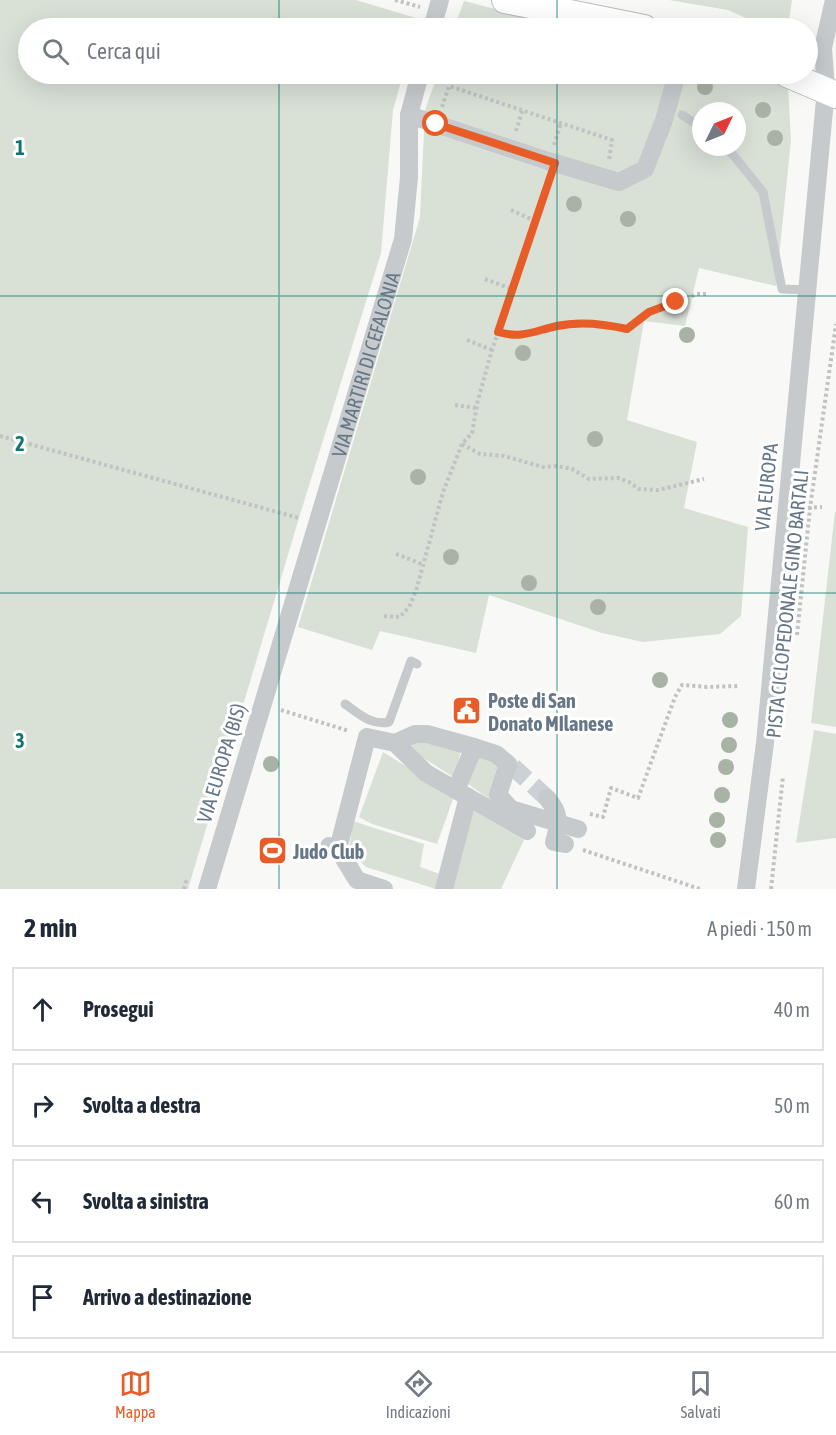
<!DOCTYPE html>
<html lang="it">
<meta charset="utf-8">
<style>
body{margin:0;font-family:"Asap Condensed",sans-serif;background:#f2f2f3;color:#1f2937}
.compass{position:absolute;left:692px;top:102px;width:54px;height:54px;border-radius:50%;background:#fff;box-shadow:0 6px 24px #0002;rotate:47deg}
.stop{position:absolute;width:18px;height:18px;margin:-14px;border:4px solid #e75c27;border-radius:50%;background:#fff}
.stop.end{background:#e75c27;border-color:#fff;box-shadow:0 2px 6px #0008}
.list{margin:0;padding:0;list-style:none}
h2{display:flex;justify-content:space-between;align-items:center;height:78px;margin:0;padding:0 24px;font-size:26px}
h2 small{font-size:20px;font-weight:400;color:#747a83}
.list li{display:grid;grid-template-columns:39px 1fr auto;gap:18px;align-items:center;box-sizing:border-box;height:84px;margin:0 12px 12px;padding:0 12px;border:2px solid #e0e1e3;border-radius:0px}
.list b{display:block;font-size:22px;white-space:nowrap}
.list em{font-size:20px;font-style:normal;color:#747a83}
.icon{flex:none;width:33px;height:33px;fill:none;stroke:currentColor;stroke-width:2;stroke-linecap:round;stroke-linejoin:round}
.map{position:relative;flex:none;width:836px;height:889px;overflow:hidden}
.search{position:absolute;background:#fff;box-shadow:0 6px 24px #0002;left:18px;right:18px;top:18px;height:66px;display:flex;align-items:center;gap:15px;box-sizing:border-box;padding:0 21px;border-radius:33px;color:#747a83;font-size:22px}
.sheet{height:462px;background:#fff}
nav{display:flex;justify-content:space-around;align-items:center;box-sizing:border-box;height:84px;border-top:2px solid #e0e1e3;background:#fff;font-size:16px;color:#747a83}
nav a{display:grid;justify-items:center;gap:3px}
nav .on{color:#e75c27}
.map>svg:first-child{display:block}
.green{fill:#d9e0d6;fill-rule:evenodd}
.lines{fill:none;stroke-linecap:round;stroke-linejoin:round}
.street-tunnel{stroke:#ccd1d5;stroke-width:18;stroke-dasharray:18 9;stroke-linecap:butt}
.secondary-casing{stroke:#b8bdc2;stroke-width:28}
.path{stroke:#c0c2c4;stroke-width:4;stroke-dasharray:3 3;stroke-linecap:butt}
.lane{stroke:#c6cacd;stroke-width:9}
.street{stroke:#c6cacd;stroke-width:18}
.secondary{stroke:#fff;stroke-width:26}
.tree{fill:#a8b2a5}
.route{stroke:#e75c27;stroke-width:8}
.grid{fill:none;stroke:#0f766e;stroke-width:1.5;stroke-opacity:0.55}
.labels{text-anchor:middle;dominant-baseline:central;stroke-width:6;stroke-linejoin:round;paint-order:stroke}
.street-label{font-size:20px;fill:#677787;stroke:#fff}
.poi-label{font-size:20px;font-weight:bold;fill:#677787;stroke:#fff;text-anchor:start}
.grid-label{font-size:20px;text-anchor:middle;font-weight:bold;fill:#0f766e;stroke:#fff;stroke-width:6;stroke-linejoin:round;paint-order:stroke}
</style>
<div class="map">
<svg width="836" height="889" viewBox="0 0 836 889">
<rect width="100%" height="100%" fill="#f8f8f6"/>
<g class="green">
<path d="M 0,0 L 356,0 L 419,19 L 416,28 L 28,28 L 28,74 L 403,74 L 393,110 L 381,253 L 299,518 L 188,889 L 0,889 Z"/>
<path d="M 669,0 L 792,0 L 789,21 L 779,28 L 768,28 L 728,10 Z"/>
<path d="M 464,1 L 570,28 L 454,28 Z"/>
<path d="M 438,74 L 740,74 L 788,86 L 791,140 L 776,286 L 699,268 L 685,326 L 644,321 L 627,420 L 697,442 L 684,508 L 748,527 L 741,616 L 720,634 L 643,642 L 602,633 L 489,595 L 476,653 L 380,631 L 372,650 L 298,627 L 420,217 L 425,110 ZM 701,111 L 737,111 L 737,147 L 701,147 Z"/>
<path d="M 835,512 L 836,512 L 836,727 L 811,723 Z"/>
<path d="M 814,730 L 836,734 L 836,838 L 796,843 Z"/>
<path d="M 421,737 L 461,749 L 455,778 L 409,749 Z"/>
<path d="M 383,752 L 454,796 L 437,844 L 372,824 L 359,817 Z"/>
<path d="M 477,757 L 501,765 L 495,803 L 468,784 Z"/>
<path d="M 473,810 L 524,840 L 501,889 L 450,889 Z"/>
<path d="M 353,821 L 424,844 L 420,867 L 440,874 L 436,889 L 366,867 L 349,851 Z"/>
</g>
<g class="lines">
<path class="street-tunnel" d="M 513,767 L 547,798"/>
<defs>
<g id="secondary">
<path d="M 505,0 L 644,28"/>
<path d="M 787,74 L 836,95"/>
</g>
</defs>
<use href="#secondary" class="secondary-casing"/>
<g class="path">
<path d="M 395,0 L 420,7"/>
<path d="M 442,107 L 449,86 L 612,140 L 609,160"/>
<path d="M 516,131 L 523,109"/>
<path d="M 554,145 L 561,123"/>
<path d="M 511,210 L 535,221"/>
<path d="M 485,279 L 512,289"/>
<path d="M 498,332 C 522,339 534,331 557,326 C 579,321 605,324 627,329 L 649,312 L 697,294 L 706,294"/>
<path d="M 467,340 L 492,350"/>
<path d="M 455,405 L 477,408"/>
<path d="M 0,436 L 299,518"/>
<path d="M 462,444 L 480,454 L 504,456 L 543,467 L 557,466 L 572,469 L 589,479 L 618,478 L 629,482 L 639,489 L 658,490 L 704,479"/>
<path d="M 808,508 L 822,507"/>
<path d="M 396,554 L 424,565"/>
<path d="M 384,616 L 400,617 L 409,607 L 416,591 L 443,492 L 462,444 L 472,433 L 478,400 L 492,350 L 549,182"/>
<path d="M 797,635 L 810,508 L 836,324"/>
<path d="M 281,710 L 349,731"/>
<path d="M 590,814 L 603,817 L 611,788 L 638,798 L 675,697 L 682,685 L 706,687 L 740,686"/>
<path d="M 583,850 L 700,889"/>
<path d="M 184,889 L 187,878"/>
<path d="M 771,889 L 783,776"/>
</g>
<g class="lane">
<path d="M 682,115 L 701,127"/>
<path d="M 724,147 L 734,156 L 763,192 L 782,289 L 807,290"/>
<path d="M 345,704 C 359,714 372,726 389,722 L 411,661 L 417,664"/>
</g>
<g class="street">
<path d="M 432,28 L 440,0"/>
<path d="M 409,115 L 548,161 L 619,182 L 645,169 L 664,120 L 677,74"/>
<path d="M 395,743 L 426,773 L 527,831"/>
<path d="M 474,747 L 496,754 L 508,764 L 498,795 L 511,809 L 578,829"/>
<path d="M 547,798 C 560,813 560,823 554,842 L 565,844"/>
<path d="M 329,846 L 338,849 L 357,880 L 384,889"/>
<path d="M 338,849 L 367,737 L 395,743 L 415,734 L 427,734 L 474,747 L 456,790"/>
<path id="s1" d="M 207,889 L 403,239 L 409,177 L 409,115 L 420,74"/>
<path d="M 444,889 L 468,797"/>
<path d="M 746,889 L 765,743 L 826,89 L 823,48 L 834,0"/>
</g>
<use href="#secondary" class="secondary"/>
</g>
<g class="tree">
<circle cx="705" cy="87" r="8"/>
<circle cx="763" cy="110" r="8"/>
<circle cx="775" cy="138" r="8"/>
<circle cx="574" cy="204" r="8"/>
<circle cx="628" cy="219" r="8"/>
<circle cx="687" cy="335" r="8"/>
<circle cx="523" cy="353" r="8"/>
<circle cx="595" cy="439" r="8"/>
<circle cx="418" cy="477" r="8"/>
<circle cx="451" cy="557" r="8"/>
<circle cx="529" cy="583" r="8"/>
<circle cx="598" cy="607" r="8"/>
<circle cx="660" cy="680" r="8"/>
<circle cx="730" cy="720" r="8"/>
<circle cx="729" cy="745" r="8"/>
<circle cx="271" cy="764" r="8"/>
<circle cx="726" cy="767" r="8"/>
<circle cx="722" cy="795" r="8"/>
<circle cx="717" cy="820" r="8"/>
<circle cx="718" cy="840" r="8"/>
</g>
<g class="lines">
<path class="route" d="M 436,124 L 555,163 L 498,332 C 522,339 534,331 557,326 C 579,321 605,324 627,329 L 649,312 L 676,302"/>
</g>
<path class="grid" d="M 279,0 L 279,28M 557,0 L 557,28M 279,74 L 279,889M 557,74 L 557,889M 0,296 L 836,296M 0,593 L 836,593"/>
<defs>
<symbol id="civic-square" viewBox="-11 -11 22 22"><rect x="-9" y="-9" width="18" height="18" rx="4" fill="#e75c27" stroke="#fff"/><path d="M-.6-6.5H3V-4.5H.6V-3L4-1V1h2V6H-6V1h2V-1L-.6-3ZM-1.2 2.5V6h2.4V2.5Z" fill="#fff"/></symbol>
<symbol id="stadium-square" viewBox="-11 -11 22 22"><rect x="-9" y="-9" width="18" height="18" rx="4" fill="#e75c27" stroke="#fff"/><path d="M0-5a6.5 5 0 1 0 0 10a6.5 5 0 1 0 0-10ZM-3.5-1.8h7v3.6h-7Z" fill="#fff"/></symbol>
</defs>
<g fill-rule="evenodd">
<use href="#civic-square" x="450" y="694" width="33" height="33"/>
<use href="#stadium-square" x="256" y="834" width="33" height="33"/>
</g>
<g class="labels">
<g class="street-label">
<text stroke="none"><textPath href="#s1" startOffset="548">VIA MARTIRI DI CEFALONIA</textPath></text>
<text transform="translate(766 487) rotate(-84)">VIA EUROPA</text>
<text transform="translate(787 604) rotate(-84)">PISTA CICLOPEDONALE GINO BARTALI</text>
<text transform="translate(221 763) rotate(-73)">VIA EUROPA (BIS)</text>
</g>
<g class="poi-label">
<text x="488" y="700">Poste di San<tspan x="488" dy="23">Donato MIlanese</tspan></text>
<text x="293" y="851">Judo Club</text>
</g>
</g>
<g class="grid-label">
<text x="20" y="155">1</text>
<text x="20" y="451">2</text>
<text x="20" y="748">3</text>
</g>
</svg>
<svg class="compass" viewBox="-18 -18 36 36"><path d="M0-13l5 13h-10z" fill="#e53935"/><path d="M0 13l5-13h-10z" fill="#747a83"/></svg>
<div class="stop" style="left:436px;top:124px"></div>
<div class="stop end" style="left:676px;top:302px"></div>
<div class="search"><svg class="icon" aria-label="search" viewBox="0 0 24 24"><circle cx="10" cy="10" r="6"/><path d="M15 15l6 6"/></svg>Cerca qui</div>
</div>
<section class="sheet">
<h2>2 min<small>A piedi · 150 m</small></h2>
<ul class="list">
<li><svg class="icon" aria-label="ahead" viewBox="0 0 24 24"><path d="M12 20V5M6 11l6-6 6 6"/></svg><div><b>Prosegui</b></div><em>40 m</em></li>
<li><svg class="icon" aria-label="right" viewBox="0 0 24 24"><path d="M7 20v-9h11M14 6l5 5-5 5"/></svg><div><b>Svolta a destra</b></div><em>50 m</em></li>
<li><svg class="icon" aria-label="left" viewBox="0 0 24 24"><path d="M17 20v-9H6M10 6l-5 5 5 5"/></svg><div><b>Svolta a sinistra</b></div><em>60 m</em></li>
<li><svg class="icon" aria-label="arrive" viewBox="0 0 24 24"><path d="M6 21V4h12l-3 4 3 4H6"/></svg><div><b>Arrivo a destinazione</b></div></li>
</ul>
</section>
<nav>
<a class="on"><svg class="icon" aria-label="map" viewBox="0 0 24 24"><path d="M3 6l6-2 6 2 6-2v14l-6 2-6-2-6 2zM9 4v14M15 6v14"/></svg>Mappa</a>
<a><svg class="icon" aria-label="directions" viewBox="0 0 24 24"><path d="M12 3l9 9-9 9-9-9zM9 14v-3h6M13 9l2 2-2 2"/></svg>Indicazioni</a>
<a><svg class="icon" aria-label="saved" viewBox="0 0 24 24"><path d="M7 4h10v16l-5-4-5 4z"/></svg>Salvati</a>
</nav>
